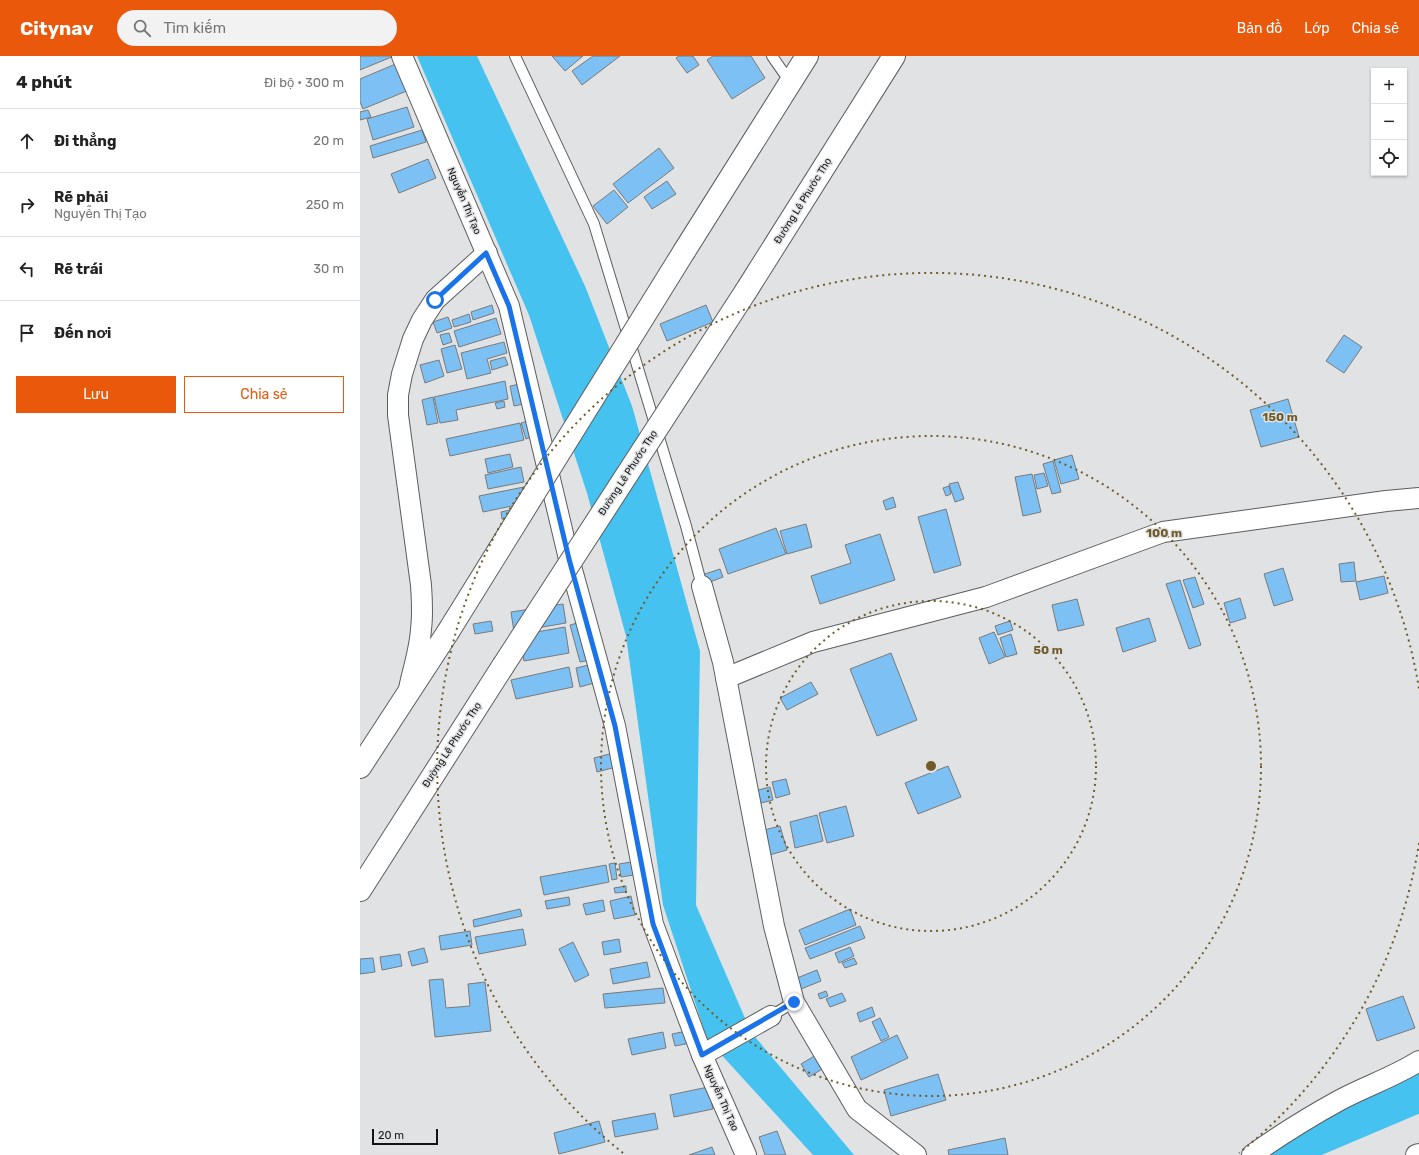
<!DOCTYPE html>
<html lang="vi">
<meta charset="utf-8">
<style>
body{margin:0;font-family:Rubik,sans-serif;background:#f2f2f2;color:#222}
.controls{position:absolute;right:12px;top:12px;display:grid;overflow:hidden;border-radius:0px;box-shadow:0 1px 3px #0004}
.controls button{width:36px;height:36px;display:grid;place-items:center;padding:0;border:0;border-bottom:1px solid #e0e0e0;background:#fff;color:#222;font:20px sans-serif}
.scale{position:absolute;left:12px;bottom:10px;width:66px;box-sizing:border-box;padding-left:4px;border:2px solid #141415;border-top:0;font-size:11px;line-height:14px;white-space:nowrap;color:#141415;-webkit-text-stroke:3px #e0e2e3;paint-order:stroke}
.stop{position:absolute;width:12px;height:12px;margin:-9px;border:3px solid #1a73e8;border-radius:50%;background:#fff}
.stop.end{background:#1a73e8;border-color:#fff;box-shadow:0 1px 4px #0008}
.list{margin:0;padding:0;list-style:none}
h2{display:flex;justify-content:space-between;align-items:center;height:52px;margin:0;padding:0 16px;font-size:17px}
h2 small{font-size:13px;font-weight:400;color:#767676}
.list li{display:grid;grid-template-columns:26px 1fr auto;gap:12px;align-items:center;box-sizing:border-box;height:64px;padding:0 16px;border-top:1px solid #e0e0e0}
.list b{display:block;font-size:15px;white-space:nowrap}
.list p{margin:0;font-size:13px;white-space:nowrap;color:#767676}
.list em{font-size:13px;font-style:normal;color:#767676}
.actions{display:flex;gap:8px;padding:12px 16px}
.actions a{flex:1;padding:9px 0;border:1px solid #ea580c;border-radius:0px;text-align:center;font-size:14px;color:#ea580c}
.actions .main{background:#ea580c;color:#fff}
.icon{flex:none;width:22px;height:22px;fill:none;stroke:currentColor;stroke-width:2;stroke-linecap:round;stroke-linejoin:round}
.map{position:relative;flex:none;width:1059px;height:1099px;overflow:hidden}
header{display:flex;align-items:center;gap:24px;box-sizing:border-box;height:56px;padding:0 20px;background:#ea580c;color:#fff}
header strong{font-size:19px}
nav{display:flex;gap:22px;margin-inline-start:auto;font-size:14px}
.search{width:280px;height:36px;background:#f2f2f2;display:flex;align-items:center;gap:10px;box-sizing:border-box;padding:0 14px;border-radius:22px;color:#767676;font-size:15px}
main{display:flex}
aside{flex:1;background:#fff}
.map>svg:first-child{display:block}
.water{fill:#45c2f0}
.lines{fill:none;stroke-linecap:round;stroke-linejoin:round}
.river{stroke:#45c2f0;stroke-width:40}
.building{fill:#7dc0f4;stroke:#797a7b}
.service-casing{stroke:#5c5d5f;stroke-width:12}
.minor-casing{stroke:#5c5d5f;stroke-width:22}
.tertiary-casing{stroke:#5c5d5f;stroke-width:24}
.service{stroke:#fff;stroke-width:10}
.minor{stroke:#fff;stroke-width:20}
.tertiary{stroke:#fff;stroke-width:22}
.tertiary-bridge-casing{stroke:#5c5d5f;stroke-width:24;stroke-linecap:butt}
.tertiary-bridge{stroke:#fff;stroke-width:22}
.route{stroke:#1a73e8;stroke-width:5}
.ring{fill:none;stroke:#725b2b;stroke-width:2;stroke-dasharray:2 4}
.labels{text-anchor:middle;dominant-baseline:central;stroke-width:3;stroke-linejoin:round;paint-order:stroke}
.street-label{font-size:10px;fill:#141415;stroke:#e0e2e3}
.centre{fill:#725b2b;stroke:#e0e2e3;stroke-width:2}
.ring-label{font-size:12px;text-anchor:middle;font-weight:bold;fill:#725b2b;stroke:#e0e2e3;stroke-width:3;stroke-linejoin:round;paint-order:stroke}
</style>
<header>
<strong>Citynav</strong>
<div class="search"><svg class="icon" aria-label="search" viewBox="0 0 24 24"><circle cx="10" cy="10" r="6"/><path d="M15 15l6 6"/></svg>Tìm kiếm</div>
<nav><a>Bản đồ</a><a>Lớp</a><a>Chia sẻ</a></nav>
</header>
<main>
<aside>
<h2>4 phút<small>Đi bộ · 300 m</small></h2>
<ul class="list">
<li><svg class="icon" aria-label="ahead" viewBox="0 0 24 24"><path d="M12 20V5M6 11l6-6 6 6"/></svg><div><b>Đi thẳng</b></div><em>20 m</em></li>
<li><svg class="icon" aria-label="right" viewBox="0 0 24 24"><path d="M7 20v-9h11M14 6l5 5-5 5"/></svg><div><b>Rẽ phải</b><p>Nguyễn Thị Tạo</p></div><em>250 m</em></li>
<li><svg class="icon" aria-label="left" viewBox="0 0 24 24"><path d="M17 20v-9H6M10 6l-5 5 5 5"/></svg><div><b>Rẽ trái</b></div><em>30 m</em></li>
<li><svg class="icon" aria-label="arrive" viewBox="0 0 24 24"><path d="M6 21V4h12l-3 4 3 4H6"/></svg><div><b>Đến nơi</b></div></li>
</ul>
<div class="actions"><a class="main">Lưu</a><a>Chia sẻ</a></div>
</aside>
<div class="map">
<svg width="1059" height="1099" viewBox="0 0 1059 1099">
<rect width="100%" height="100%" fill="#e0e2e3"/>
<path class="water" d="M 57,0 L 117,0 L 225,230 L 272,350 L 340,595 L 336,849 L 391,976 L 494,1099 L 453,1099 L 347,983 L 303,849 L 266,580 L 227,437 L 169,259 Z"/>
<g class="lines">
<path class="river" d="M 919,1099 L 934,1089 L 1059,1036"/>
</g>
<g class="building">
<path d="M 0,0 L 34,0 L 0,14 Z"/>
<path d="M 192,0 L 223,0 L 205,15 Z"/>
<path d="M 233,0 L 260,0 L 222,29 L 212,15 Z"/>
<path d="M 319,0 L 333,0 L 339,9 L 327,17 L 316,2 Z"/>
<path d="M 353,0 L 391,0 L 405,22 L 372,43 L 347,4 Z"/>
<path d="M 38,7 L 49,34 L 3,53 L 0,46 L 0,23 Z"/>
<path d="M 47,51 L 54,71 L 13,84 L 7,63 Z"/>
<path d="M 8,54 L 11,61 L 0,64 L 0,56 Z"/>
<path d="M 62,74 L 66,86 L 13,102 L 10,90 Z"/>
<path d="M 299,92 L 314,112 L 268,147 L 253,128 Z"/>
<path d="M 68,103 L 76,122 L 39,137 L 31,118 Z"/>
<path d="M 307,125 L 316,138 L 292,153 L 284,141 Z"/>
<path d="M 254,134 L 268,151 L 247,168 L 233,150 Z"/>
<path d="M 132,249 L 134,257 L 113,264 L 111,256 Z"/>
<path d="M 346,249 L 353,266 L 307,285 L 300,268 Z"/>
<path d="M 109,258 L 111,266 L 94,271 L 92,264 Z"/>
<path d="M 88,261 L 92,272 L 77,277 L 73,266 Z"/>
<path d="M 136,262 L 141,278 L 99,291 L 94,275 Z"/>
<path d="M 89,277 L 92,286 L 83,289 L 80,279 Z"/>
<path d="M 984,279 L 1002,291 L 984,317 L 966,305 Z"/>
<path d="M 144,286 L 147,297 L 127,303 L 131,317 L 107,323 L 101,297 Z"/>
<path d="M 95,289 L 102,313 L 87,317 L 81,293 Z"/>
<path d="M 145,301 L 148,309 L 132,314 L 130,305 Z"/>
<path d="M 79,304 L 84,320 L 65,327 L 60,309 Z"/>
<path d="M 145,325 L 148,343 L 96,354 L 98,364 L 80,367 L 74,341 Z"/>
<path d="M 160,328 L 164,348 L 154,350 L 150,330 Z"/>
<path d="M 73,341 L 78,367 L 67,369 L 62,344 Z"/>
<path d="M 928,343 L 939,381 L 901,391 L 890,354 Z"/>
<path d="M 144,345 L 145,351 L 137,353 L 135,347 Z"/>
<path d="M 168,365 L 173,380 L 166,383 L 161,367 Z"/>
<path d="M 160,367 L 164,384 L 90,400 L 86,383 Z"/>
<path d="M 150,398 L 153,411 L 128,417 L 125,403 Z"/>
<path d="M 712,399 L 719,423 L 701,428 L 694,404 Z"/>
<path d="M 693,405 L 701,436 L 692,438 L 683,408 Z"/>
<path d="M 161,411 L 164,426 L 128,433 L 125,419 Z"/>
<path d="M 684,417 L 688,430 L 677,433 L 674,419 Z"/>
<path d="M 672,418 L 681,456 L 663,460 L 655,421 Z"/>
<path d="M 598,426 L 604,443 L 595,446 L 589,428 Z"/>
<path d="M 174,429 L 177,445 L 123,456 L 119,440 Z"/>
<path d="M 589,430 L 591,438 L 586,440 L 583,432 Z"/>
<path d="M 533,441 L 536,451 L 526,454 L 523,445 Z"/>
<path d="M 154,453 L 155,459 L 142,463 L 141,456 Z"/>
<path d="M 586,453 L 601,509 L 574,517 L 558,461 Z"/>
<path d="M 446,468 L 452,491 L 427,498 L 420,475 Z"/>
<path d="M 416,472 L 426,498 L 368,518 L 359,493 Z"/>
<path d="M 520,478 L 535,524 L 460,548 L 451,520 L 491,507 L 485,489 Z"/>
<path d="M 994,506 L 996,525 L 981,526 L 979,508 Z"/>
<path d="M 923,512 L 933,544 L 914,550 L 904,518 Z"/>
<path d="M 360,513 L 363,521 L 345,528 L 342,519 Z"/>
<path d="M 1024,520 L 1028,537 L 1000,544 L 996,526 Z"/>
<path d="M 835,521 L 844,548 L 833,552 L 823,524 Z"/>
<path d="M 820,524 L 841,589 L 829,593 L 806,528 Z"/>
<path d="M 880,542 L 886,562 L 870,567 L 864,547 Z"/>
<path d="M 717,543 L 724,569 L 698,575 L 692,549 Z"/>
<path d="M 203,548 L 206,567 L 154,576 L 151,556 Z"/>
<path d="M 789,562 L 796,585 L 763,596 L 756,572 Z"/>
<path d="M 131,565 L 133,575 L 115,578 L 113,568 Z"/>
<path d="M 650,565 L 653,574 L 638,579 L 635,570 Z"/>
<path d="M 221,566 L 231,604 L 220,606 L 210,569 Z"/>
<path d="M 205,571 L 209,597 L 164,605 L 159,579 Z"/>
<path d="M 634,576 L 645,601 L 629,608 L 619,582 Z"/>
<path d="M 651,578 L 657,598 L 646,601 L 640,582 Z"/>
<path d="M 531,597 L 557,664 L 517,680 L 490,613 Z"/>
<path d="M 237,607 L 241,625 L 220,631 L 216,612 Z"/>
<path d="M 209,611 L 213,631 L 156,643 L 151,624 Z"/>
<path d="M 451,626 L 458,638 L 427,654 L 420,642 Z"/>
<path d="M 253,697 L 256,711 L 237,716 L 234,702 Z"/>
<path d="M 588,710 L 601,741 L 558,758 L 545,727 Z"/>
<path d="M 426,723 L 430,738 L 416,742 L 412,726 Z"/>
<path d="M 410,731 L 413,744 L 397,748 L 394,735 Z"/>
<path d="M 486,750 L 494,780 L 467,787 L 459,757 Z"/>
<path d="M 457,759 L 463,785 L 435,792 L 430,766 Z"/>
<path d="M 420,770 L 427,794 L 406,800 L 400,775 Z"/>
<path d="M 271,806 L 274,819 L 261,821 L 259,808 Z"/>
<path d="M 255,807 L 257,823 L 252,824 L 249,808 Z"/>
<path d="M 246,809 L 249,826 L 184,839 L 180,821 Z"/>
<path d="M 266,830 L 266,836 L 255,837 L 254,832 Z"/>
<path d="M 271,840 L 275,859 L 254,863 L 250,845 Z"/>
<path d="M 209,841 L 210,849 L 187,853 L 185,845 Z"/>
<path d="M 243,844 L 245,855 L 226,859 L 223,848 Z"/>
<path d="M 160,853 L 162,860 L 114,871 L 113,864 Z"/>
<path d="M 490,853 L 496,869 L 445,889 L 439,874 Z"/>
<path d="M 500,870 L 505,882 L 450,903 L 445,892 Z"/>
<path d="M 163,873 L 166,889 L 119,898 L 115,881 Z"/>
<path d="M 110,875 L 112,889 L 81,894 L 79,880 Z"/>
<path d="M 259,883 L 261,896 L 244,899 L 242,886 Z"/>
<path d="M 213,886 L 229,919 L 215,926 L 199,893 Z"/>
<path d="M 490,891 L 494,900 L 479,907 L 475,897 Z"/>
<path d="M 64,892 L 68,906 L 52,910 L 48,896 Z"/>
<path d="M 40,898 L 42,910 L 22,914 L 20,901 Z"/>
<path d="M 13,902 L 15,916 L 0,918 L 0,903 Z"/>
<path d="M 494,902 L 497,908 L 485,912 L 482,907 Z"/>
<path d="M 287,906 L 290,921 L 253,928 L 250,913 Z"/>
<path d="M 457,914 L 461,925 L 441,933 L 437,922 Z"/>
<path d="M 83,923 L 86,952 L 110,950 L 108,928 L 125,926 L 131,975 L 75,981 L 69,924 Z"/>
<path d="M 303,932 L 305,947 L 245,952 L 243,938 Z"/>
<path d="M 466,935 L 468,940 L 460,943 L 458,938 Z"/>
<path d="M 482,937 L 486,945 L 470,951 L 466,943 Z"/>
<path d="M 1043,940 L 1055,972 L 1017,985 L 1006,953 Z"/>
<path d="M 512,951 L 515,960 L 500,966 L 497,957 Z"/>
<path d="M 520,962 L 529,981 L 521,985 L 512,966 Z"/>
<path d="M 327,975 L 330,987 L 315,990 L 312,978 Z"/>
<path d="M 303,976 L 306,992 L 272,999 L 268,983 Z"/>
<path d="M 537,979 L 548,1002 L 501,1024 L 491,1001 Z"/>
<path d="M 456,999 L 464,1012 L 449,1021 L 441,1008 Z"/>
<path d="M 578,1018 L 586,1044 L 531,1060 L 524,1034 Z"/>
<path d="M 348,1031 L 353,1053 L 314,1061 L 310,1039 Z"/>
<path d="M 295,1057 L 298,1073 L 255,1081 L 252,1065 Z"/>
<path d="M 239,1065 L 245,1086 L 199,1098 L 194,1077 Z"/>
<path d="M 417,1075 L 426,1099 L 405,1099 L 399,1081 Z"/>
<path d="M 645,1082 L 648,1099 L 589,1099 L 588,1094 Z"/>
<path d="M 352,1091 L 355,1099 L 329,1099 Z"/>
</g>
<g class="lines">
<defs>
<g id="service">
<path d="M 155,0 L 234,168 L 326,470 L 342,530"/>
<path d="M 412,0 L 430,26"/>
<path d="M 411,960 L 434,946"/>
</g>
<g id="minor">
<path d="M 42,0 L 149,250 L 209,503 L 255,670 L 293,868 L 342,999 L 386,1099"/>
<path d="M 342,530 L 363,606 L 414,870 L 434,946 L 497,1053 L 556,1099"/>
<path d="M 366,622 L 453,586 L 626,541 L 803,476 L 1026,445 L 1059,442"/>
<path d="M 49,633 C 53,613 60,593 61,573 C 63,558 62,544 61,529 L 38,359 L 38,339 L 42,318 L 53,283 L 62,264 L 75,244 L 127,197"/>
<path d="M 342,999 L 411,960"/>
<path d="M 892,1099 C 920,1079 949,1061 980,1044 C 1006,1030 1034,1021 1059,1005"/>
<path d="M 1056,1099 L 1059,1098"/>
</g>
<g id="tertiary">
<path d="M 325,194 L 447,0"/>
<path d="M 386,235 L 534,0"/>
<path d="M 0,711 L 88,576"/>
<path d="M 0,834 L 143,610"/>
</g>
</defs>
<use href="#service" class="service-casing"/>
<use href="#minor" class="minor-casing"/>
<use href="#tertiary" class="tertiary-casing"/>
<use href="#service" class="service"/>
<use href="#minor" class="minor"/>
<use href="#tertiary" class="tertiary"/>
<defs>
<g id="tertiary-bridge">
<path d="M 88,576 L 325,194"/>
<path d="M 143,610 L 386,235"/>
</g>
</defs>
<use href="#tertiary-bridge" class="tertiary-bridge-casing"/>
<use href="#tertiary-bridge" class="tertiary-bridge"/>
</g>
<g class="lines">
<path class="route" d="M 75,244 L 126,197 L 149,250 L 209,503 L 255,670 L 293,868 L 342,999 L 434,946"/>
</g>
<g class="ring">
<circle cx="571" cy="710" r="165"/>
<circle cx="571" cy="710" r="330"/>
<path d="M1059 787A494 494 0 0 1 879 1097M263 1097A494 494 0 1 1 1059 633"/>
</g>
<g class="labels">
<g class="street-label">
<text transform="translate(104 145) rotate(67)">Nguyễn Thị Tạo</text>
<text transform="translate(443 145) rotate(-58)">Đường Lê Phước Thọ</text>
<text transform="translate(268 417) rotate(-57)">Đường Lê Phước Thọ</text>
<text transform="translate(92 689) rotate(-57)">Đường Lê Phước Thọ</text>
<text transform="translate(361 1042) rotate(66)">Nguyễn Thị Tạo</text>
</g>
</g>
<circle cx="571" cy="710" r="6" class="centre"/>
<g class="ring-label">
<text x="920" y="365">150 m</text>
<text x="804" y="481">100 m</text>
<text x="688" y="598">50 m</text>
</g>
</svg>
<div class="controls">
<button>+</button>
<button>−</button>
<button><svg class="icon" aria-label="locate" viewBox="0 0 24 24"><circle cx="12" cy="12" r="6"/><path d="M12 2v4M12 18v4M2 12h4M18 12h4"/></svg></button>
</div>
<div class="scale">20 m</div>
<div class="stop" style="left:75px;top:244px"></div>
<div class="stop end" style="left:434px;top:946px"></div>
</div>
</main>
